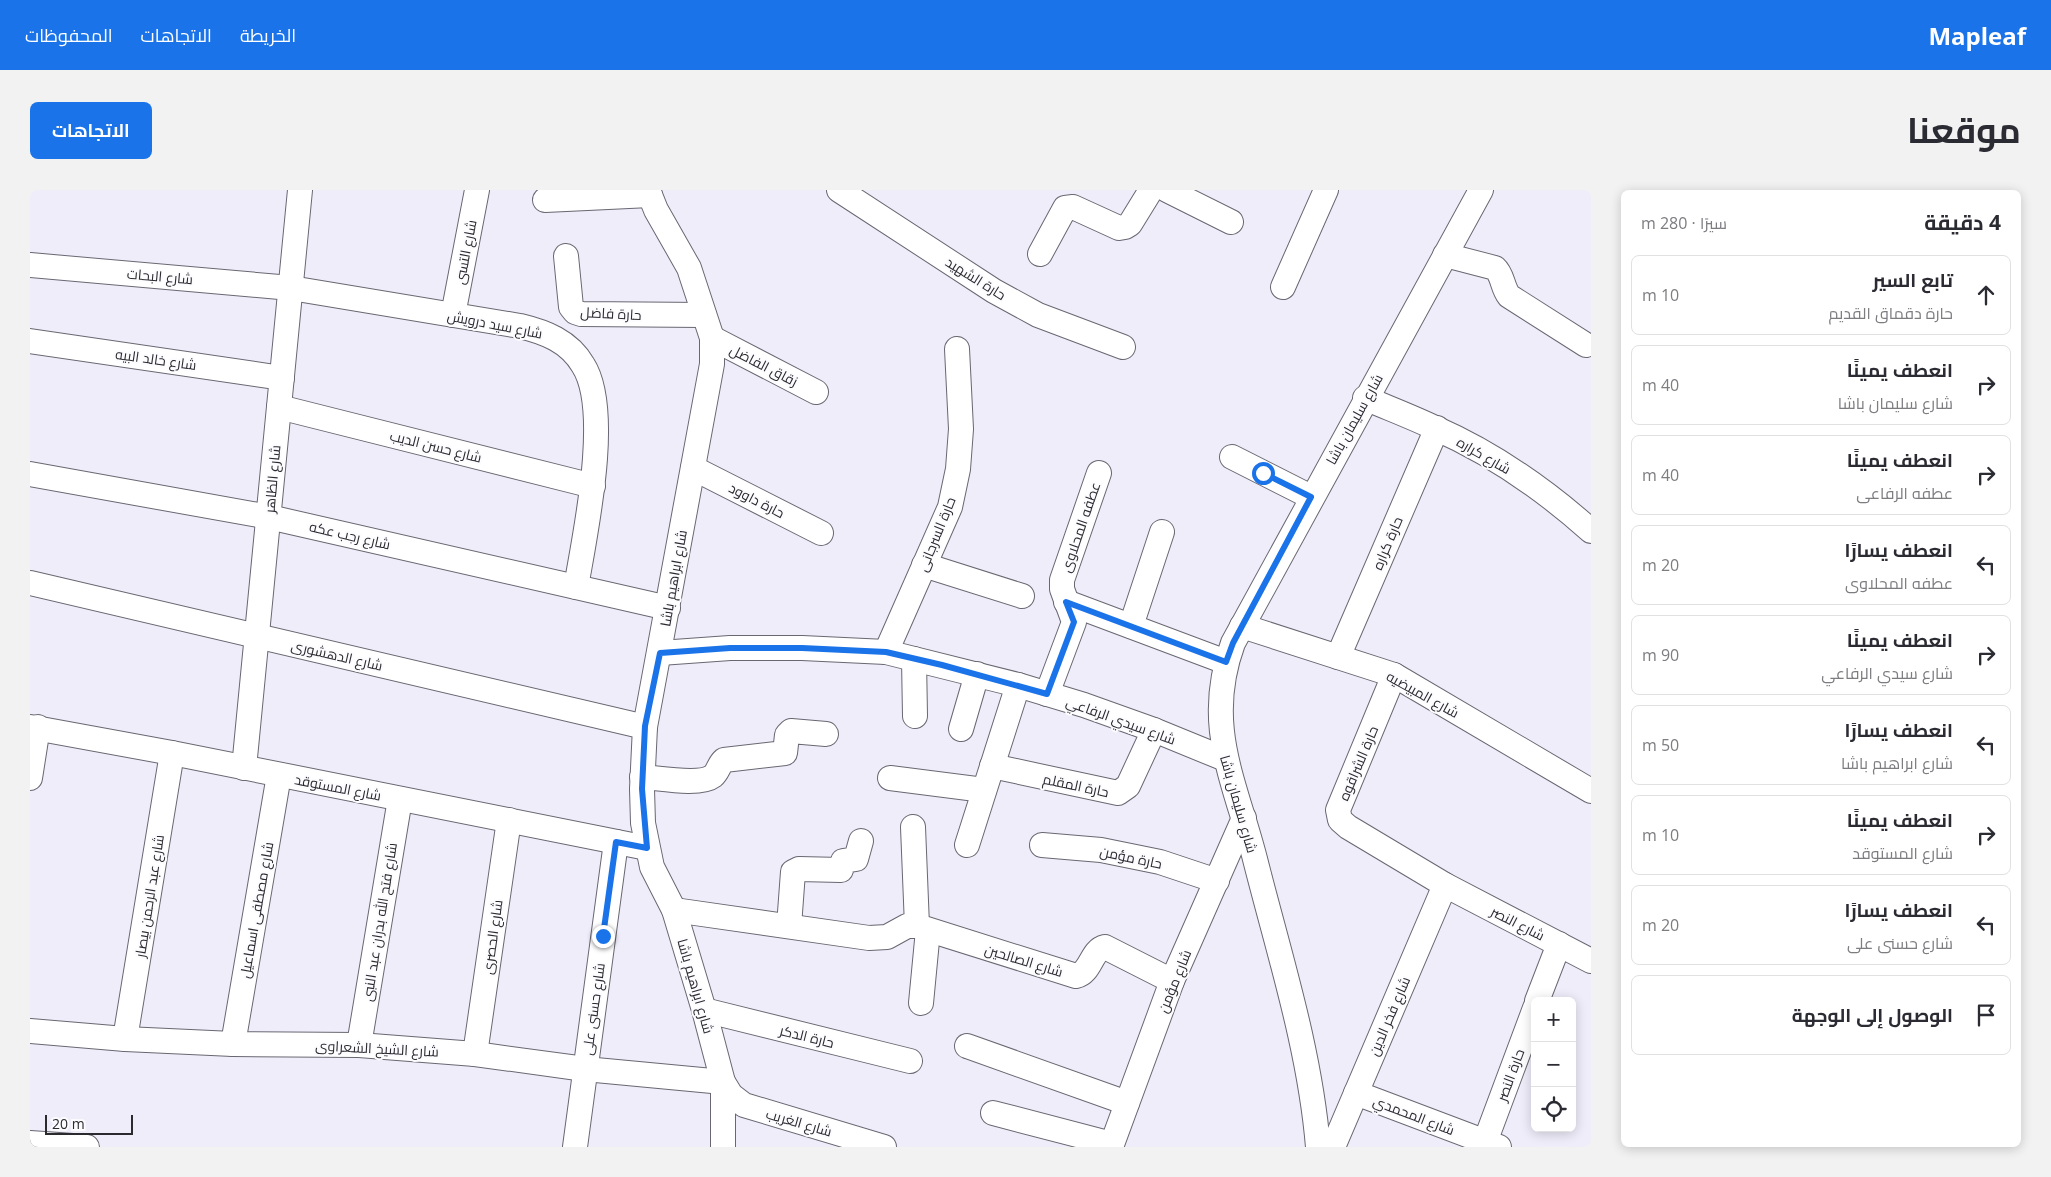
<!DOCTYPE html>
<html lang="ar">
<meta charset="utf-8">
<style>
body{margin:0;font-family:"Open Sans",Cairo,sans-serif;background:#f2f2f3;color:#2b2b33;direction:rtl}
.controls{position:absolute;right:15px;bottom:15px;display:grid;overflow:hidden;border-radius:8px;box-shadow:0 2px 12px #0003}
.controls button{width:45px;height:45px;display:grid;place-items:center;padding:0;border:0;border-bottom:1px solid #e1e1e2;background:#fff;color:#2b2b33;font:25px sans-serif}
.scale{position:absolute;left:15px;bottom:12px;width:88px;box-sizing:border-box;padding-left:5px;border:2px solid #2b2a2f;border-top:0;font-size:14px;line-height:18px;white-space:nowrap;color:#2b2a2f;-webkit-text-stroke:4px #fcfcff;paint-order:stroke}
.stop{position:absolute;width:15px;height:15px;margin:-11px;border:4px solid #1a73e8;border-radius:50%;background:#fff}
.stop.end{background:#1a73e8;border-color:#fff;box-shadow:0 1px 5px #0008}
.list{margin:0;padding:0;list-style:none}
h2{display:flex;justify-content:space-between;align-items:center;height:65px;margin:0;padding:0 20px;font-size:21px}
h2 small{font-size:16px;font-weight:400;color:#7c7c81}
.list li{display:grid;grid-template-columns:32px 1fr auto;gap:15px;align-items:center;box-sizing:border-box;height:80px;margin:0 10px 10px;padding:0 10px;border:1px solid #e1e1e2;border-radius:8px}
.list b{display:block;font-size:19px;white-space:nowrap}
.list p{margin:0;font-size:16px;white-space:nowrap;color:#7c7c81}
.list em{font-size:16px;font-style:normal;color:#7c7c81}
.icon{flex:none;width:28px;height:28px;fill:none;stroke:currentColor;stroke-width:2;stroke-linecap:round;stroke-linejoin:round}
.map{position:relative;flex:none;width:1561px;height:957px;overflow:hidden;direction:ltr;border-radius:8px}
header{display:flex;align-items:center;gap:30px;box-sizing:border-box;height:70px;padding:0 25px;background:#1a73e8;color:#fff}
header strong{font-size:24px}
nav{display:flex;gap:28px;margin-inline-start:auto;font-size:18px}
.intro{display:flex;align-items:center;justify-content:space-between;box-sizing:border-box;height:120px;padding:0 30px}
h1{margin:0;font-size:35px}
.button{padding:12px 22px;border-radius:8px;background:#1a73e8;color:#fff;font-size:18px;font-weight:700}
main{display:flex;gap:30px;padding:0 30px}
aside{flex:1;background:#fff;border-radius:8px;box-shadow:0 2px 12px #0003}
.map>svg:first-child{display:block}
.lines{fill:none;stroke-linecap:round;stroke-linejoin:round}
.minor-casing{stroke:#696771;stroke-width:26}
.minor{stroke:#fff;stroke-width:24}
.route{stroke:#1a73e8;stroke-width:6}
.labels{text-anchor:middle;dominant-baseline:central;stroke-width:4;stroke-linejoin:round;paint-order:stroke}
.street-label{font-size:14px;fill:#2b2a2f;stroke:#fcfcff}
</style>
<header>
<strong>Mapleaf</strong>
<nav><a>الخريطة</a><a>الاتجاهات</a><a>المحفوظات</a></nav>
</header>
<div class="intro"><h1>موقعنا</h1><a class="button">الاتجاهات</a></div>
<main>
<aside>
<h2>4 دقيقة<small>سيرًا · 280 m</small></h2>
<ul class="list">
<li><svg class="icon" aria-label="ahead" viewBox="0 0 24 24"><path d="M12 20V5M6 11l6-6 6 6"/></svg><div><b>تابع السير</b><p>حارة دقماق القديم</p></div><em>10 m</em></li>
<li><svg class="icon" aria-label="right" viewBox="0 0 24 24"><path d="M7 20v-9h11M14 6l5 5-5 5"/></svg><div><b>انعطف يمينًا</b><p>شارع سليمان باشا</p></div><em>40 m</em></li>
<li><svg class="icon" aria-label="right" viewBox="0 0 24 24"><path d="M7 20v-9h11M14 6l5 5-5 5"/></svg><div><b>انعطف يمينًا</b><p>عطفه الرفاعى</p></div><em>40 m</em></li>
<li><svg class="icon" aria-label="left" viewBox="0 0 24 24"><path d="M17 20v-9H6M10 6l-5 5 5 5"/></svg><div><b>انعطف يسارًا</b><p>عطفه المحلاوى</p></div><em>20 m</em></li>
<li><svg class="icon" aria-label="right" viewBox="0 0 24 24"><path d="M7 20v-9h11M14 6l5 5-5 5"/></svg><div><b>انعطف يمينًا</b><p>شارع سيدي الرفاعي</p></div><em>90 m</em></li>
<li><svg class="icon" aria-label="left" viewBox="0 0 24 24"><path d="M17 20v-9H6M10 6l-5 5 5 5"/></svg><div><b>انعطف يسارًا</b><p>شارع ابراهيم باشا</p></div><em>50 m</em></li>
<li><svg class="icon" aria-label="right" viewBox="0 0 24 24"><path d="M7 20v-9h11M14 6l5 5-5 5"/></svg><div><b>انعطف يمينًا</b><p>شارع المستوقد</p></div><em>10 m</em></li>
<li><svg class="icon" aria-label="left" viewBox="0 0 24 24"><path d="M17 20v-9H6M10 6l-5 5 5 5"/></svg><div><b>انعطف يسارًا</b><p>شارع حسنى على</p></div><em>20 m</em></li>
<li><svg class="icon" aria-label="arrive" viewBox="0 0 24 24"><path d="M6 21V4h12l-3 4 3 4H6"/></svg><div><b>الوصول إلى الوجهة</b></div></li>
</ul>
</aside>
<div class="map">
<svg width="1561" height="957" viewBox="0 0 1561 957">
<rect width="100%" height="100%" fill="#efedfa"/>
<g class="lines">
<defs>
<g id="minor">
<path d="M 618,0 L 626,20 L 659,78 L 682,148 L 682,174 L 615,537 L 612,599 L 613,633 L 622,677 L 644,720 L 674,820 L 693,892 L 693,957"/>
<path d="M 809,0 L 964,101 L 1008,125 L 1093,157"/>
<path d="M 1137,0 L 1201,32"/>
<path d="M 515,10 L 620,5"/>
<path d="M 1010,64 L 1035,18 L 1043,17 L 1089,38 L 1095,37 L 1100,34 L 1121,0"/>
<path d="M 1415,65 L 1465,78 C 1473,85 1472,97 1479,106 L 1556,155"/>
<path d="M 536,66 L 541,117 L 545,122 L 551,124 L 674,125"/>
<path d="M 0,75 L 261,98 L 490,136 C 515,142 539,151 553,175 C 582,220 555,344 546,397"/>
<path d="M 1253,97 L 1296,0"/>
<path d="M 423,125 L 447,0"/>
<path d="M 682,148 L 786,202"/>
<path d="M 0,151 L 252,188"/>
<path d="M 1335,208 C 1358,218 1382,227 1405,238 C 1462,263 1515,300 1561,341"/>
<path d="M 249,217 L 563,296"/>
<path d="M 1202,267 L 1281,307"/>
<path d="M 663,278 L 791,343"/>
<path d="M 0,284 L 239,327 L 638,418"/>
<path d="M 894,375 L 992,406"/>
<path d="M 0,393 L 615,537"/>
<path d="M 1036,412 L 1196,472"/>
<path d="M 1101,436 L 1132,342"/>
<path d="M 1212,436 L 1364,485 L 1561,601"/>
<path d="M 856,462 L 920,317 L 928,279 L 931,239 L 927,159"/>
<path d="M 630,463 L 700,458 L 772,458 L 856,462 L 988,495 L 1054,515 L 1124,540 L 1195,569"/>
<path d="M 1308,467 L 1407,238"/>
<path d="M 884,469 L 885,526"/>
<path d="M 1364,485 L 1308,620 L 1310,630 L 1318,637 L 1415,695 L 1561,771"/>
<path d="M 1017,504 L 1044,432 L 1032,399 L 1032,390 L 1069,283"/>
<path d="M 0,537 L 142,563 L 617,658"/>
<path d="M 931,539 L 947,484"/>
<path d="M 962,576 L 1088,603 L 1098,596 L 1124,540"/>
<path d="M 214,578 L 270,0"/>
<path d="M 612,587 C 629,588 670,596 683,586 C 688,582 689,574 694,570 L 755,563 L 757,545 L 761,541 L 796,544"/>
<path d="M 0,588 L 8,537"/>
<path d="M 860,588 L 954,600"/>
<path d="M 883,637 L 887,736"/>
<path d="M 937,655 L 988,495"/>
<path d="M 1012,655 L 1071,660 L 1130,672 L 1187,691"/>
<path d="M 644,720 L 839,748 L 857,747 L 877,736 L 887,736 L 1046,786 C 1061,783 1061,760 1075,757 L 1142,791"/>
<path d="M 759,736 L 763,682 L 769,679 L 811,680 L 813,671 L 826,669 L 831,651"/>
<path d="M 1507,811 L 1529,754"/>
<path d="M 891,813 L 898,740"/>
<path d="M 674,820 L 880,871"/>
<path d="M 0,841 L 95,849 L 203,854 L 329,855 L 445,864 L 555,879 L 693,892 L 701,905 L 714,915 L 854,957"/>
<path d="M 95,849 L 142,563"/>
<path d="M 203,854 L 249,585"/>
<path d="M 329,855 L 370,609"/>
<path d="M 937,856 L 1097,913"/>
<path d="M 445,864 L 479,630"/>
<path d="M 1326,903 L 1469,957"/>
<path d="M 963,923 L 1082,954"/>
<path d="M 1455,952 L 1505,818"/>
<path d="M 0,953 L 57,957"/>
<path d="M 545,957 L 586,652"/>
<path d="M 1081,957 L 1142,791 L 1214,628"/>
<path d="M 1288,957 C 1280,859 1249,764 1225,669 C 1205,591 1173,535 1203,453 L 1451,0"/>
<path d="M 1303,957 L 1415,695"/>
</g>
</defs>
<use href="#minor" class="minor-casing"/>
<use href="#minor" class="minor"/>
</g>
<g class="lines">
<path class="route" d="M 573,746 L 586,652 L 617,658 L 612,599 L 615,536 L 630,463 L 700,458 L 772,458 L 856,462 L 912,475 L 1017,504 L 1044,432 L 1036,412 L 1196,472 L 1203,453 L 1281,307 L 1233,283"/>
</g>
<g class="labels">
<g class="street-label">
<text transform="translate(435 62) rotate(-79)">شارع التسى</text>
<text transform="translate(130 86) rotate(5)">شارع البحات</text>
<text transform="translate(946 88) rotate(32)">حارة الشهيد</text>
<text transform="translate(581 123) rotate(3)">حارة فاضل</text>
<text transform="translate(465 134) rotate(11)">شارع سيد درويش</text>
<text transform="translate(126 169) rotate(8)">شارع خالد البيه</text>
<text transform="translate(734 175) rotate(27)">زقاق الفاضل</text>
<text transform="translate(1324 229) rotate(-61)">شارع سليمان باشا</text>
<text transform="translate(406 256) rotate(14)">شارع حسن الديب</text>
<text transform="translate(1454 265) rotate(30)">شارع كراره</text>
<text transform="translate(242 289) rotate(-85)">شارع الظاهر</text>
<text transform="translate(727 310) rotate(27)">حارة داوود</text>
<text transform="translate(1050 337) rotate(-71)">عطفه المحلاوى</text>
<text transform="translate(906 344) rotate(-68)">حارة السرجانى</text>
<text transform="translate(320 345) rotate(13)">شارع رجب عكه</text>
<text transform="translate(1357 353) rotate(-67)">حارة كراره</text>
<text transform="translate(643 388) rotate(-80)">شارع ابراهيم باشا</text>
<text transform="translate(307 465) rotate(13)">شارع الدهشورى</text>
<text transform="translate(1393 504) rotate(29)">شارع المبيضيه</text>
<text transform="translate(1091 530) rotate(20)">شارع سيدي الرفاعي</text>
<text transform="translate(1328 573) rotate(-67)">حارة الشراقوه</text>
<text transform="translate(1046 595) rotate(12)">حارة المقلم</text>
<text transform="translate(308 597) rotate(11)">شارع المستوقد</text>
<text transform="translate(1209 614) rotate(74)">شارع سليمان باشا</text>
<text transform="translate(1101 667) rotate(12)">حارة مؤمن</text>
<text transform="translate(119 706) rotate(-81)">شارع عبد الرحمن بيصار</text>
<text transform="translate(226 720) rotate(-80)">شارع مصطفى اسماعيل</text>
<text transform="translate(349 732) rotate(-81)">شارع فتح الله بدران عبد النبى</text>
<text transform="translate(1488 733) rotate(27)">شارع النصر</text>
<text transform="translate(462 747) rotate(-82)">شارع الحصرى</text>
<text transform="translate(994 770) rotate(17)">شارع الصالحين</text>
<text transform="translate(1144 791) rotate(-68)">شارع مؤمن</text>
<text transform="translate(666 796) rotate(74)">شارع ابراهيم باشا</text>
<text transform="translate(563 819) rotate(-82)">شارع حسنى على</text>
<text transform="translate(1359 826) rotate(-67)">شارع فخر الدين</text>
<text transform="translate(777 846) rotate(14)">حارة الدكر</text>
<text transform="translate(347 858) rotate(3)">شارع الشيخ الشعراوى</text>
<text transform="translate(1480 885) rotate(-70)">حارة النصر</text>
<text transform="translate(1384 925) rotate(21)">شارع المحمدي</text>
<text transform="translate(769 932) rotate(16)">شارع الغريب</text>
</g>
</g>
</svg>
<div class="controls">
<button>+</button>
<button>−</button>
<button><svg class="icon" aria-label="locate" viewBox="0 0 24 24"><circle cx="12" cy="12" r="6"/><path d="M12 2v4M12 18v4M2 12h4M18 12h4"/></svg></button>
</div>
<div class="scale">20 m</div>
<div class="stop" style="left:1233px;top:283px"></div>
<div class="stop end" style="left:573px;top:746px"></div>
</div>
</main>
